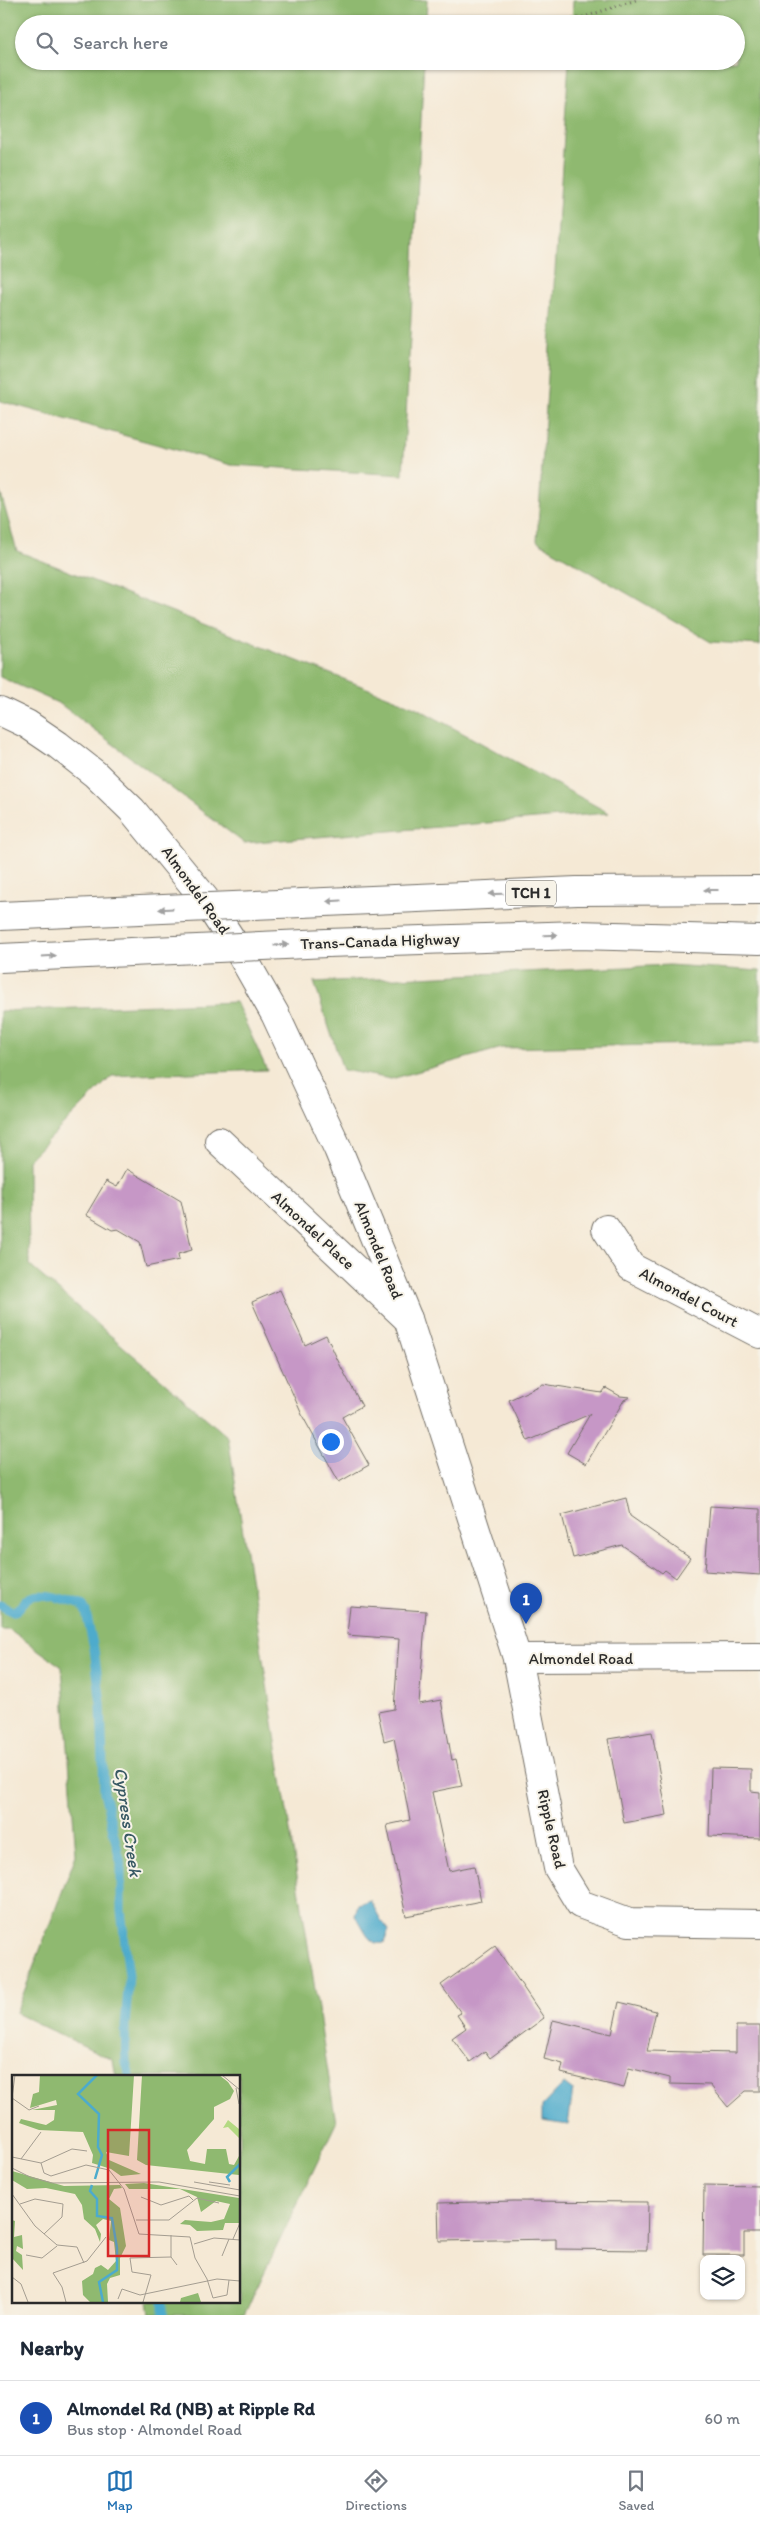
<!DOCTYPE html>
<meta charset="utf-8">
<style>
body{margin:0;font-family:Itim,sans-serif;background:#f6f6f7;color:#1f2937}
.controls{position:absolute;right:15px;bottom:15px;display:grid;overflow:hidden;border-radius:10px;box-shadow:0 1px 4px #0004}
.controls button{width:45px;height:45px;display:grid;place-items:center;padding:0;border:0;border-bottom:1px solid #e0e1e3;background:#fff;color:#1f2937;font:25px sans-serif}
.you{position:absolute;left:330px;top:1441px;width:18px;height:18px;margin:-12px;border:4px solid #fff;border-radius:50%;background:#1a73e8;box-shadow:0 0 0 8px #1a73e833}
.badge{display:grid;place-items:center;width:32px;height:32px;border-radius:50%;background:#1f6fb2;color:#fff;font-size:16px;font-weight:700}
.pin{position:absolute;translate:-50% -41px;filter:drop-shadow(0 1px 2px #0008)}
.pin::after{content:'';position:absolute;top:26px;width:18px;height:15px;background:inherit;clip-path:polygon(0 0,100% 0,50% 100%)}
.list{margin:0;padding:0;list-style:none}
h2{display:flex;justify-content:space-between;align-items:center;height:65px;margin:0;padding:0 20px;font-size:21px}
h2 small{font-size:16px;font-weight:400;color:#747a83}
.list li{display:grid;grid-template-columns:32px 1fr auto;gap:15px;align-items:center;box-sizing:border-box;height:75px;padding:0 20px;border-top:1px solid #e0e1e3}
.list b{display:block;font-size:19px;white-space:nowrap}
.list p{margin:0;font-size:16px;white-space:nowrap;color:#747a83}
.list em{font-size:16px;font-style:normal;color:#747a83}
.icon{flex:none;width:28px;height:28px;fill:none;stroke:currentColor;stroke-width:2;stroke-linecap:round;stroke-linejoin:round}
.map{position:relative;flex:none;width:760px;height:2315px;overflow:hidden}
.search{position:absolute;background:#fff;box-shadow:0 1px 4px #0004;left:15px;right:15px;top:15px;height:55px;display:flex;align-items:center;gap:12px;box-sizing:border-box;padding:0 18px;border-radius:28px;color:#747a83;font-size:19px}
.sheet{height:140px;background:#fff}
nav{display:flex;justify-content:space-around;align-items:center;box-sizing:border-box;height:70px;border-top:1px solid #e0e1e3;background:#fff;font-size:14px;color:#747a83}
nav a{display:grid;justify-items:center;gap:2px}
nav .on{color:#1f6fb2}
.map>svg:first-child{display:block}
.forest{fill:#8fb970;stroke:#5d724e}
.water{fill:#4dabcc;stroke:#3c6b7c}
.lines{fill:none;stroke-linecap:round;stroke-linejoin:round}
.stream{stroke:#4dabcc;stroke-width:9}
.building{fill:#c697c6}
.minor-casing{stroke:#726e66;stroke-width:30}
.tertiary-casing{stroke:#726e66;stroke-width:30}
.motorway-casing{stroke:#726e66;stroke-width:30}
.path{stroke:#726e66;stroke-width:3;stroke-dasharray:1 4;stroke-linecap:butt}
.minor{stroke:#fff;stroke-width:28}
.tertiary{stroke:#fff;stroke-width:28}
.motorway{stroke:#fff;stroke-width:28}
.motorway-bridge-casing{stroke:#726e66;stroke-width:30;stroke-linecap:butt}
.motorway-bridge{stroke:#fff;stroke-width:28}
.oneway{fill:#a0a0a0}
.labels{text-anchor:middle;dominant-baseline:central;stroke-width:4;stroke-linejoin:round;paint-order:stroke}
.shield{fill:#f7f3e8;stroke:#686764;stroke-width:1}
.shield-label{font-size:15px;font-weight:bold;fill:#2b2b2b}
.street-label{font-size:16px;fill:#2b2b2b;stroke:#f7f3e8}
.water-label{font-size:18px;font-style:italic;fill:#375863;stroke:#f7f3e8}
.inset-river{fill:none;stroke:#4dabcc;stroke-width:2.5}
.inset-road{fill:none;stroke:#a49d91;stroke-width:1}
.view{fill:#d62828;fill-opacity:0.15;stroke:#d62828;stroke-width:2.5}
.inset-edge{fill:none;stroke:#2b2b2b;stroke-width:2.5}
</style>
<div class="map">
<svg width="760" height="2315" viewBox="0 0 760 2315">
<rect width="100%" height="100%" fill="#f7f3e8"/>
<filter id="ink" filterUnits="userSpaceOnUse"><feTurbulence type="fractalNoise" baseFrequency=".02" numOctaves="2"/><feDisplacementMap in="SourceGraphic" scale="10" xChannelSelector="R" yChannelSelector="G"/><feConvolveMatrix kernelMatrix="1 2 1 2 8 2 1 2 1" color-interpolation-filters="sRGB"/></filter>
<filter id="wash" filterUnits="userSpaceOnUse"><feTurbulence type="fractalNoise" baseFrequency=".0096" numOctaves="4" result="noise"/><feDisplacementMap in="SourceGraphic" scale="20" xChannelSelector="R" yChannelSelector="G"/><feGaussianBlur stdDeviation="1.12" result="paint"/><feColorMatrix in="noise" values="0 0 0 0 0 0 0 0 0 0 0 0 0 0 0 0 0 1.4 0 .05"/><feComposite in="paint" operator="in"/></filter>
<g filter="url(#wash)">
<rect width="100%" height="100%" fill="#f5e9d5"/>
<g class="forest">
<path d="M 0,0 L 427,0 L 426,24 L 24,24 L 24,61 L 424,61 L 403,475 L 231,465 L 0,401 Z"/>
<path d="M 573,0 L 760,0 L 760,645 L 711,642 L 537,541 L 569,61 L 736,61 L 736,24 L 572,24 Z"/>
<path d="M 0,491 L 17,551 L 415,707 L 609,813 L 244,843 L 60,704 L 0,677 Z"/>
<path d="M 669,965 L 760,971 L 760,1043 L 502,1048 L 391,1079 L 343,1070 L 314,982 Z"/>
<path d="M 236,1002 L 267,1070 L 112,1076 L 28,1160 L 29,1265 L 228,1437 L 336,2123 L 244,2315 L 150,2315 L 148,2301 L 239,2301 L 239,2076 L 116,2076 L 113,2060 L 16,2013 L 76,1855 L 62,1667 L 9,1629 L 0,1629 L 0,1011 Z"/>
</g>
<g class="water">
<path d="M 370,1900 L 381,1920 L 389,1930 L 384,1943 C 368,1947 364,1927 355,1916 L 358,1904 Z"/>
<path d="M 564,2083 L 573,2090 L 568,2125 L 542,2121 L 542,2106 Z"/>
</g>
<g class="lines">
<g class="stream">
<path d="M 0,1605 L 13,1612 C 21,1609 21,1604 27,1599 C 40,1589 68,1601 82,1605 L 86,1612 L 94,1649 L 101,1704 L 104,1792 L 121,1864 L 121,1911 L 129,1976 L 125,2026 L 126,2062 L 130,2076"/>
<path d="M 163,2301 L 163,2315"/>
</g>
</g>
<g id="blocks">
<g class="building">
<path d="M 127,1169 L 181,1201 L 192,1250 L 178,1254 L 179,1260 L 146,1267 L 140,1242 L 118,1229 L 112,1230 L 86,1215 L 106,1181 L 117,1187 Z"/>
<path d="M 280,1290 L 305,1345 L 326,1335 L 341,1367 L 362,1406 L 342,1417 L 369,1465 L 339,1482 L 303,1417 L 252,1302 Z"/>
<path d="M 543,1384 L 602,1393 L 606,1388 L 620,1396 L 630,1397 L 624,1400 L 586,1464 L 567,1453 L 590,1414 L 528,1441 L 509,1400 Z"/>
<path d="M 626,1498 L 630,1516 L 690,1558 L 676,1578 L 665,1570 L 662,1573 L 622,1545 L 573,1558 L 562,1515 Z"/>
<path d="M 710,1506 L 760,1509 L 760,1575 L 705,1571 Z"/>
<path d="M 350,1606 L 426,1611 L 419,1704 L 441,1700 L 452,1760 L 456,1759 L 462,1786 L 432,1792 L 449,1871 L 474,1866 L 481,1901 L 406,1916 L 387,1825 L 410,1820 L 394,1738 L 384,1741 L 378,1712 L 394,1709 L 399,1639 L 347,1635 Z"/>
<path d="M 652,1732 L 667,1815 L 624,1823 L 608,1739 Z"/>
<path d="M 711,1768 L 751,1769 L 751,1791 L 760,1792 L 760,1838 L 709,1836 Z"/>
<path d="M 495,1946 L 544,2018 L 490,2058 L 485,2051 L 470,2062 L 452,2038 L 466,2028 L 457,2015 L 461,2013 L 441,1985 Z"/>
<path d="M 619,2002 L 656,2011 L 647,2051 L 736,2053 L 736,2026 L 760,2026 L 760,2091 L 746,2091 L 728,2107 L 710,2085 L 670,2084 L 670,2078 L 629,2068 L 624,2088 L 561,2073 L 563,2064 L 544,2059 L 553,2020 L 612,2034 Z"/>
<path d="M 704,2185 L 760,2186 L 760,2233 L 744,2233 L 744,2255 L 703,2255 Z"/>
<path d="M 514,2201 L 648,2202 L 647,2250 L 556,2249 L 556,2239 L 439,2241 L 438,2203 Z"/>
</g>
</g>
</g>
<g filter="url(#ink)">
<use href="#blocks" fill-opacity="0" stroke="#726e66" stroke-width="1"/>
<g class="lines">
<defs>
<g id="minor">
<path d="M 219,1141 L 408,1319"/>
<path d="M 606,1229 L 631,1267 L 760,1334"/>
<path d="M 517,1658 L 760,1657"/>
</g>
<path id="tertiary" d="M 0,711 L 27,724 L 58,745 L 95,774 L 132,810 L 205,899 L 242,956 L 275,1014 L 338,1149 L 408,1319 L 517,1658 L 558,1868 L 580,1904 L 629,1922 L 760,1924"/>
<g id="motorway">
<path d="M 302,903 L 577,891 L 760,890"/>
<path d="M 327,943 L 578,935 L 760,940"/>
</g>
</defs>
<use href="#minor" class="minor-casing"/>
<use href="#tertiary" class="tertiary-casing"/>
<use href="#motorway" class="motorway-casing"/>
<path class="path" d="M 543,24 L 584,17 L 636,0"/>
<use href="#minor" class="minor"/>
<use href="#tertiary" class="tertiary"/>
<use href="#motorway" class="motorway"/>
<defs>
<g id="motorway-bridge">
<path d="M 0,916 L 302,903"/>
<path d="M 0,958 L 327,943"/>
</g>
</defs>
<use href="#motorway-bridge" class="motorway-bridge-casing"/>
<use href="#motorway-bridge" class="motorway-bridge"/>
</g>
<defs><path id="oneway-solid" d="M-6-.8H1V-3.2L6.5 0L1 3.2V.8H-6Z" transform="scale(1.25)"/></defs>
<g class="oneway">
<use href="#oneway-solid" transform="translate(711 890) rotate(-180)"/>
<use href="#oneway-solid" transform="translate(496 894) rotate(178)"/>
<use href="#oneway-solid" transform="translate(334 901) rotate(177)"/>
<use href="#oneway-solid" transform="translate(166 909) rotate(177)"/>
<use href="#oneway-solid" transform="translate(551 935) rotate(-1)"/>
<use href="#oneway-solid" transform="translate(281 945) rotate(-3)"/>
<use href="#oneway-solid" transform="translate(49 956) rotate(-3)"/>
</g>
</g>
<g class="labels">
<rect class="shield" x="506" y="880.5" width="50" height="25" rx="4"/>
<g class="shield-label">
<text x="531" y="893">TCH 1</text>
</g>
<g class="street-label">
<text transform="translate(196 890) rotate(54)">Almondel Road</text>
<text transform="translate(380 941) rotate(-2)">Trans-Canada Highway</text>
<text transform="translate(313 1230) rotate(43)">Almondel Place</text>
<text transform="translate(379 1250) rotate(68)">Almondel Road</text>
<text transform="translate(689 1297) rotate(28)">Almondel Court</text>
<text x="581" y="1658">Almondel Road</text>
<text transform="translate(552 1829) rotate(77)">Ripple Road</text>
</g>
<g class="water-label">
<text transform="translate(128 1822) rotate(82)">Cypress Creek</text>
</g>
</g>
<g transform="translate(12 2075)">
<rect width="228" height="228" fill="#f5e9d5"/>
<path d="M 216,45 L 227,54 L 227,63 L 216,52 L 211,53 Z" fill="#b4d982"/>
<path d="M 28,0 L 122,0 L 117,81 L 94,77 L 97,85 L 129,99 L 109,101 L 99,94 L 80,88 L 81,80 L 71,57 L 27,55 L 7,48 L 9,44 L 34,50 L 42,45 L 43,35 L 20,35 L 45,30 L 44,25 L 18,33 L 21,19 L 27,17 ZM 130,0 L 207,0 L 216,7 L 222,16 L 218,24 L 202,32 L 202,44 L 175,75 L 178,86 L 193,89 L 195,74 L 214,74 L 217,89 L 222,90 L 227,81 L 227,100 L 134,90 L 125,85 ZM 0,96 L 52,111 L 108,110 L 110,113 L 102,114 L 97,124 L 108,133 L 114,171 L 108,183 L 108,200 L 98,203 L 95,209 L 96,227 L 78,227 L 71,220 L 70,206 L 81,199 L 83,193 L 89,190 L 96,195 L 104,186 L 102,167 L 97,165 L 99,146 L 91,144 L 84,150 L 89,159 L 88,167 L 83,154 L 72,144 L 70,130 L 63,119 L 34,113 L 15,114 L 0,105 ZM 132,108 L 227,123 L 227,148 L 213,148 L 211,155 L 185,156 L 178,150 L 168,149 L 173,145 L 199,147 L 212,144 L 218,129 L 204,126 L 189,137 L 185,122 L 168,114 L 117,114 L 113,109 ZM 0,145 L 3,146 L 2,162 L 10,160 L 11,174 L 5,171 L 4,176 L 10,180 L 11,195 L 0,183 ZM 186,218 L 189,227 L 168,227 L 169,223 Z" fill="#8fb970"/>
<path class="inset-river" d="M 83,104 L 90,80 L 86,72 L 87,39 L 66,19 L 85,0M 218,107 L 215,102 L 228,89M 80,110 L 78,116 L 85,124 L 85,141 L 100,143 L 105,173 L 105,195 L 87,207 L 91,227"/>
<path class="inset-road" d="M 210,0 L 228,15M 224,13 L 227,29M 0,23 L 17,35 L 27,31M 0,23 L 3,0M 0,82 L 29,88 L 60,74 L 75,76M 9,84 L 29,57M 29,88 L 32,98 L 39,101 L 74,90 L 97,95 L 112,114 L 127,159 L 178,162 L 183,183 L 195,204 L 201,223 L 215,220 L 217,205M 0,93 L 18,102 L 40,108 L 147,107 L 228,121M 182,107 L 228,115M 197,107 L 218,110M 0,119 L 23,151 L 45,170 L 65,172 L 72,188M 129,122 L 149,130 L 177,121 L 181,125M 8,129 L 23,124 L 51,129 L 50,142 L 32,159M 124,145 L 157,145 L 185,123 L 207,128M 159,160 L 159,182 L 165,190M 221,164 L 228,148M 182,169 L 202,163 L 228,165M 14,180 L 30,183 L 45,171M 210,181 L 217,164M 0,202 L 9,209 L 16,227M 106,224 L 110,214 L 128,220 L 205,204 L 228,206M 54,227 L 50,212 L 41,198 L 75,186 L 94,162M 131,227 L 139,200 L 120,197 L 118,183 L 159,182"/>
<path class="view" d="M 96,55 L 137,55 L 137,181 L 96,181 Z"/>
<rect width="228" height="228" class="inset-edge"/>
</g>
</svg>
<div class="controls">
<button><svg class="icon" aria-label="layers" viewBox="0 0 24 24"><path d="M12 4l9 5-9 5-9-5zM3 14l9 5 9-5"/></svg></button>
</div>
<div class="you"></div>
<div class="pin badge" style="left:526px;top:1624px;background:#1a4fb4">1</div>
<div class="search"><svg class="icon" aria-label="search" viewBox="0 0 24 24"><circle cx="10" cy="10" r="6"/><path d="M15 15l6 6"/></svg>Search here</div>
</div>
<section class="sheet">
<h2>Nearby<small></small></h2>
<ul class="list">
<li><span class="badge" style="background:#1a4fb4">1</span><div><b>Almondel Rd (NB) at Ripple Rd</b><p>Bus stop · Almondel Road</p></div><em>60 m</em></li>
</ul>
</section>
<nav>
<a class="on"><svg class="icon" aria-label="map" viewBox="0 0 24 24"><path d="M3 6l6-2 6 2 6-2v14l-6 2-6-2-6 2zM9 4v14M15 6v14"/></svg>Map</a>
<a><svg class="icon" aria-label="directions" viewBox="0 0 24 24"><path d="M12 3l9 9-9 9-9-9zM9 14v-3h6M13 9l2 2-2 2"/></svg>Directions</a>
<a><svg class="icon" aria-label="saved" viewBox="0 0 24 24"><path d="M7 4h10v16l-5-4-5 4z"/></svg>Saved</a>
</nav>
